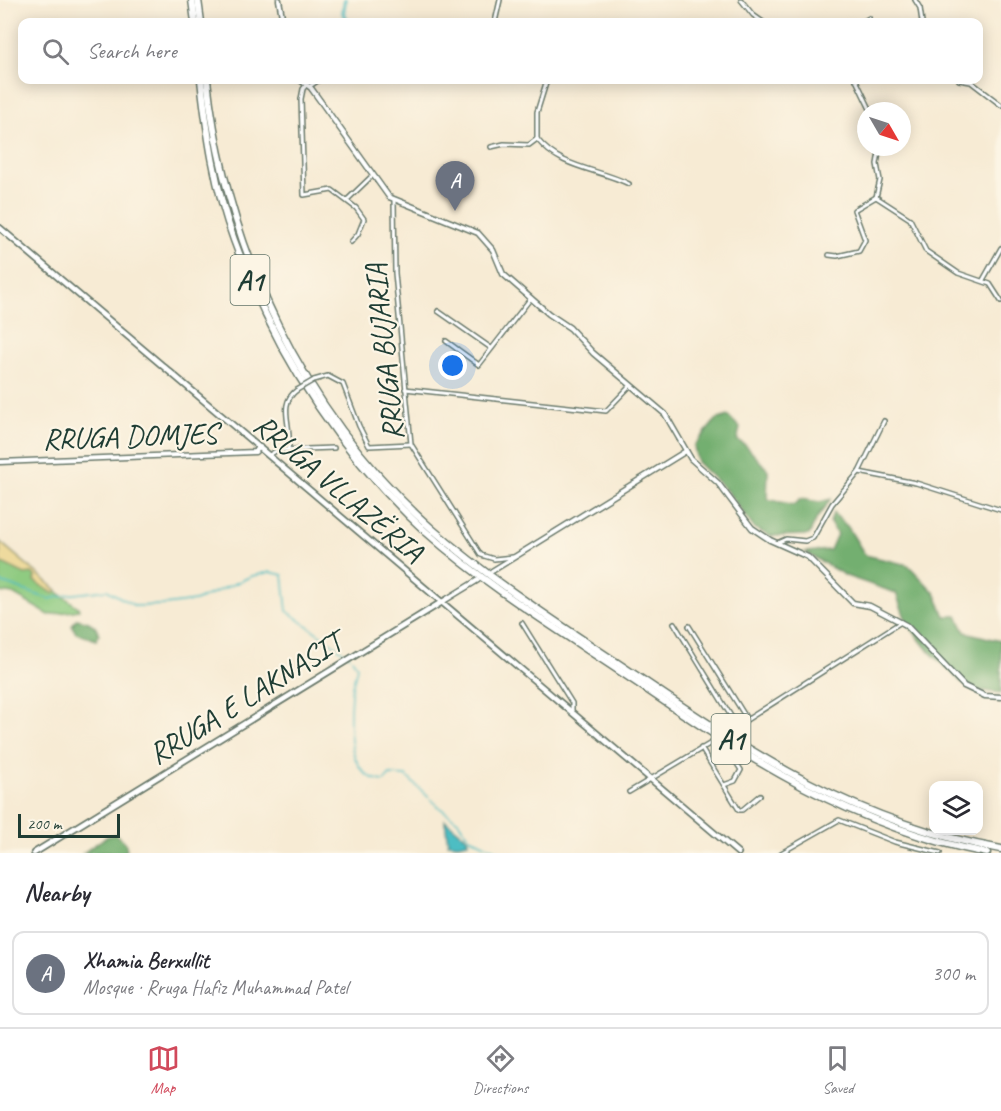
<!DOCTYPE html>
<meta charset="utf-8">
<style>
body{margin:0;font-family:Caveat,sans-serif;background:#f2f2f3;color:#2b2b33}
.controls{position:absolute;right:18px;bottom:18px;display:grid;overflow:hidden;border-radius:12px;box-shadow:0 3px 15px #0003}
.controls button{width:54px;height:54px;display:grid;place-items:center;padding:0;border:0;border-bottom:2px solid #e1e1e2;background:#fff;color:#2b2b33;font:30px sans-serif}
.compass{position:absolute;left:857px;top:102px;width:54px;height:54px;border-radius:50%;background:#fff;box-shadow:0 3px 15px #0003;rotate:129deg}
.scale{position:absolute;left:18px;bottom:15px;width:102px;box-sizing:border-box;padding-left:6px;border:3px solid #1f3d34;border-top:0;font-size:16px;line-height:21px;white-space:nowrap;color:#1f3d34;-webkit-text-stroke:4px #fcf5e5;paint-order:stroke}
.you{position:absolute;left:453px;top:366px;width:21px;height:21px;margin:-15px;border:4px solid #fff;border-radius:50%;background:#1a73e8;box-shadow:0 0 0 9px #1a73e833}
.badge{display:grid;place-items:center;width:39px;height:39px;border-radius:50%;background:#d1495b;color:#fff;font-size:20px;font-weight:700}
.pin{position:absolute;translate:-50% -50px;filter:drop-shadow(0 2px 3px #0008)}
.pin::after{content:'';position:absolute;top:32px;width:21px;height:18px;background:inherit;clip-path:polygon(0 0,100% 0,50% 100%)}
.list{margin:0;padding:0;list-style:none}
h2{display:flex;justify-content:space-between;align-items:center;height:78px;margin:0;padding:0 24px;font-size:26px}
h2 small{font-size:20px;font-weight:400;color:#7c7c81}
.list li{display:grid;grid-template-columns:39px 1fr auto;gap:18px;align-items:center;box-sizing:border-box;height:84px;margin:0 12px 12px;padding:0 12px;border:2px solid #e1e1e2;border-radius:12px}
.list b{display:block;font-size:22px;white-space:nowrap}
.list p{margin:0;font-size:20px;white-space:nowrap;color:#7c7c81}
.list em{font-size:20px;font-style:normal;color:#7c7c81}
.icon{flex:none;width:33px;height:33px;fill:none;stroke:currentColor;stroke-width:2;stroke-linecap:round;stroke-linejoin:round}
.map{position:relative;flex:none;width:1001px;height:853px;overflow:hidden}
.search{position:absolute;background:#fff;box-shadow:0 3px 15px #0003;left:18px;right:18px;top:18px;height:66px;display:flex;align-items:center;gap:15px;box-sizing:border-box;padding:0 21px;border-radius:12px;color:#7c7c81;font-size:22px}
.sheet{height:174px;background:#fff}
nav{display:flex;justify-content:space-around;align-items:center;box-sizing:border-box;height:84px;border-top:2px solid #e1e1e2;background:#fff;font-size:16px;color:#7c7c81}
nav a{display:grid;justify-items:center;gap:3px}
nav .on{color:#d1495b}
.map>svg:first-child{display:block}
.green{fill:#8fcb81;stroke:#57845a;stroke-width:1.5}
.forest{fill:#73af6f;stroke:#497652;stroke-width:1.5}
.sand{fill:#eeda9e;stroke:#868c69;stroke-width:1.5}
.water{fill:#4ebdc3;stroke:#367d7c;stroke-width:1.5}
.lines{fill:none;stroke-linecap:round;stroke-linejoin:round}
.stream{stroke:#4ebdc3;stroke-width:1.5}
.canal{stroke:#4ebdc3;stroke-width:4}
.minor-casing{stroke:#6b7a6c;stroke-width:6}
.tertiary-casing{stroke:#6b7a6c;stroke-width:7}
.secondary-casing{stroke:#6b7a6c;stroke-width:8}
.motorway-casing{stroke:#6b7a6c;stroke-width:9}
.minor{stroke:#fff;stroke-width:3}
.tertiary{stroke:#fff;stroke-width:4}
.secondary{stroke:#fff;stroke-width:4.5}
.motorway{stroke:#fff;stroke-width:6}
.minor-bridge-casing{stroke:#6b7a6c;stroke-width:6;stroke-linecap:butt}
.minor-bridge{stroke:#fff;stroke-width:3}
.labels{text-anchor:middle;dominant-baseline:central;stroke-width:4.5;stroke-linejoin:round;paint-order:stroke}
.shield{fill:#fcf5e5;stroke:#617469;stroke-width:1.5}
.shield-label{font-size:28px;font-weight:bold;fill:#1f3d34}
.street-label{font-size:30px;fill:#1f3d34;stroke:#fcf5e5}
</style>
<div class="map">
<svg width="1001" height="853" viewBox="0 0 1001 853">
<rect width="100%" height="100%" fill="#fcf5e5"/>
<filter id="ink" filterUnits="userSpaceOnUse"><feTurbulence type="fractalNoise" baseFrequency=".0167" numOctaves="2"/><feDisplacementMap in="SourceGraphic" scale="12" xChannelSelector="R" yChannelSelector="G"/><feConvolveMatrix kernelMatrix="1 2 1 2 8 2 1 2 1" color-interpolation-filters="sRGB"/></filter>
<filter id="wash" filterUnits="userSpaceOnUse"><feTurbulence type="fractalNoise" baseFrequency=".008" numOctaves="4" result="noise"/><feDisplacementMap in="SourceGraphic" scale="24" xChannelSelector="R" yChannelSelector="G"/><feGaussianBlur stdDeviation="1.35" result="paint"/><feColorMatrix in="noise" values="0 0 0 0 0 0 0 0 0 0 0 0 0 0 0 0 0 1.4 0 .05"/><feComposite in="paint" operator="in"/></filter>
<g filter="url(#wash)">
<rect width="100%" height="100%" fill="#f7ebd4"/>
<path class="green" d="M 0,542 L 45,583 L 78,607 L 79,610 L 49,615 L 13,594 L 0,592 Z"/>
<g class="forest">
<path d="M 728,416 L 740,428 L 737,440 L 745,445 L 768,470 L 767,499 L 794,505 L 801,499 L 820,502 L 831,499 L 817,518 L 809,535 L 770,536 L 754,528 L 728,492 L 697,462 L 694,446 L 716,420 Z"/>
<path d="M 833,513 L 848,527 L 865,555 L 908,565 L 935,593 L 945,616 L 957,616 L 965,632 L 1001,641 L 1001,693 L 976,690 L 961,682 L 927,649 L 907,623 L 896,593 L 846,576 L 805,552 L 830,550 L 837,534 L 830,523 Z"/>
<path d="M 76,619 C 86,620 96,624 99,634 L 96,640 L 76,633 L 72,626 Z"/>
<path d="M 116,834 L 125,842 L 127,850 L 124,853 L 83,853 L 106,837 Z"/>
</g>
<path class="sand" d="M 0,542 L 57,590 L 54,594 L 34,581 L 35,576 L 32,573 L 25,574 L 0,562 Z"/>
<path class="water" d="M 445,820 L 467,838 L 468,842 L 458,844 L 448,843 Z"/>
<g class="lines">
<g class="stream">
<path d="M 0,582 L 49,599 L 64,596"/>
<path d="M 66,595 L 107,590 L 135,606 L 165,605 L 195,601 L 252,576 L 270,572 L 283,575 L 287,611 L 349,656"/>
<path d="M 352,659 L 357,666 C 356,676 351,685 351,694 C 349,723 345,778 384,781 L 390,775 L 406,776 L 440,808 L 458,821 L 469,837 L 502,853"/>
</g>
<path class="canal" d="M 345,0 L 343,13 L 349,22"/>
</g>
</g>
<g filter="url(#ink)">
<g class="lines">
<defs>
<g id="minor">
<path d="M 741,0 L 753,15 L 763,22"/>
<path d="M 915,0 L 920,8 L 922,22"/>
<path d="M 495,22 L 500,0"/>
<path d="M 862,22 L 869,18"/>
<path d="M 856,80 L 871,111"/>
<path d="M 959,80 L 971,82 L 1001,105"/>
<path d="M 307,84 L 303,89 L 301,99 L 304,195 L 332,190 L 356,208 L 364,219 L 358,234 L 351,242"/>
<path d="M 310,86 L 319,80"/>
<path d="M 537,139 C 561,169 597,168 629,184"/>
<path d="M 537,139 L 537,112 L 547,80"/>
<path d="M 491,147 L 504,144 L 529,145 L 537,139"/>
<path d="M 876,197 L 910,219 L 926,251 L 958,273 L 990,284 L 1001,301"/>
<path d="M 876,197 L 880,180 L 877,164 L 880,147"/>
<path d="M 347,200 L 373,175"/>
<path d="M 394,200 L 395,273 L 411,444 L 481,555 L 494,559 L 513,557"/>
<path d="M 829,255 L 837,256 L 859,251 L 865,240 L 854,210 L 876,197"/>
<path d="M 983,280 L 1001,248"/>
<path d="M 438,311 L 491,348"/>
<path d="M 446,341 L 479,365 L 531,298"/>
<path d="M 314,380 L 328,376 L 343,384 L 359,426 L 369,446 L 411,444"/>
<path d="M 405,389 L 606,411 L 631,385"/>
<path d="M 288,449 C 294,428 276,405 297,390"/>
<path d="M 269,455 L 278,450 L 334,448"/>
<path d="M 859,472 L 916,483 L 1001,510"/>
<path d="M 777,543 L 786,539 L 805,541 L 813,538 L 832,504 L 859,472 L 884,421"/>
<path d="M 522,623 L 572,703 L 572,712"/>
<path d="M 674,623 L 737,726 L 901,622"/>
<path d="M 689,626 L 747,719"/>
<path d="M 701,748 L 739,810 L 742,810 L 760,795"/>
<path d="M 629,792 L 711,743 L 732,756 L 741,770 L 735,781 L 724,785"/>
<path d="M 781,853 L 839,820 L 895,842 L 940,853"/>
</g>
<g id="tertiary">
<path d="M 279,0 L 283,22"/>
<path d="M 300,80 L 311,88 L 389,197 L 478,233 L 493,250 L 503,274 L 549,314 L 570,328 L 593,353 L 665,414 L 691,459 L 718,483 L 752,528 L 770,540 L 808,557 L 853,603 L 870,606 L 906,625 L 964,686 L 985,696 L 1001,697"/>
<path d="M 0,462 L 255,452 L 260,447"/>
<path d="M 492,571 L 686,451"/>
<path d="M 442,602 L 478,580"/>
</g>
<g id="secondary">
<path d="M 0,228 L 738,853"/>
<path d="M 34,853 L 442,602"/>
</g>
<g id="motorway">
<path d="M 192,0 L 195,22"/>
<path d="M 198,0 L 201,22"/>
<path d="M 201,80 C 207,133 215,189 234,240 C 275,351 339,452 426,532 C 490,589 565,634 636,682 C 747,758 852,827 987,853"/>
<path d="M 207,80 C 226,250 302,413 431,528 C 495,584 567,629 637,676 C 755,756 857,823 1001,849"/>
</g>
</defs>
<use href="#minor" class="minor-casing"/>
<use href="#tertiary" class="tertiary-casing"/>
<use href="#secondary" class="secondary-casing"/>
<use href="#motorway" class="motorway-casing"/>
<use href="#minor" class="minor"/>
<use href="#tertiary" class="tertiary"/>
<use href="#secondary" class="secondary"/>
<use href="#motorway" class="motorway"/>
<defs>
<path id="minor-bridge" d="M 297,390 L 314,380"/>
</defs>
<use href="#minor-bridge" class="minor-bridge-casing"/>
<use href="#minor-bridge" class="minor-bridge"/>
</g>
</g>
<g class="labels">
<g class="shield">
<rect x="230.5" y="255" width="39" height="50" rx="4.5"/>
<rect x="711.5" y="714" width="39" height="50" rx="4.5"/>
</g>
<g class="shield-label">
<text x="250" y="280">A1</text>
<text x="731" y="739">A1</text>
</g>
<g class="street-label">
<text transform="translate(384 352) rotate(-96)">RRUGA BUJARIA</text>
<text transform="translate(130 436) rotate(-2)">RRUGA DOMJES</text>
<text transform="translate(339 488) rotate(40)">RRUGA VLLAZËRIA</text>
<text transform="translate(245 698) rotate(-32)">RRUGA E LAKNASIT</text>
</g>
</g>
</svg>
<div class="controls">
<button><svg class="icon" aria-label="layers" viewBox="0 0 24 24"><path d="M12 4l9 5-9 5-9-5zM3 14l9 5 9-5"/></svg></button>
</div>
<svg class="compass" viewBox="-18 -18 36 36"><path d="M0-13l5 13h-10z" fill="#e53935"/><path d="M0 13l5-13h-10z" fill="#7c7c81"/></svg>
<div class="scale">200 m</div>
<div class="you"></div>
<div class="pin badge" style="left:455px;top:211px;background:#6b7280">A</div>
<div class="search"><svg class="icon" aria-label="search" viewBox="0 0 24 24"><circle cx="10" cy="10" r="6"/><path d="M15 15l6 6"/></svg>Search here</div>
</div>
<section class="sheet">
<h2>Nearby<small></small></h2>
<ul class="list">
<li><span class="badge" style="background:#6b7280">A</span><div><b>Xhamia Berxullit</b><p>Mosque · Rruga Hafiz Muhammad Patel</p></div><em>300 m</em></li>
</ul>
</section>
<nav>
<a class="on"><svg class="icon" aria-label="map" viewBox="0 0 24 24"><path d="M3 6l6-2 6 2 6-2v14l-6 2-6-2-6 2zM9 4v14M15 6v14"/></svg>Map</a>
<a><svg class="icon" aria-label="directions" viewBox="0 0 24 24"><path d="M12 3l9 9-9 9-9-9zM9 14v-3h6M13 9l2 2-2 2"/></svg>Directions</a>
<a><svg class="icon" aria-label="saved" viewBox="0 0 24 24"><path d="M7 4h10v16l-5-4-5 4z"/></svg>Saved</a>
</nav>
